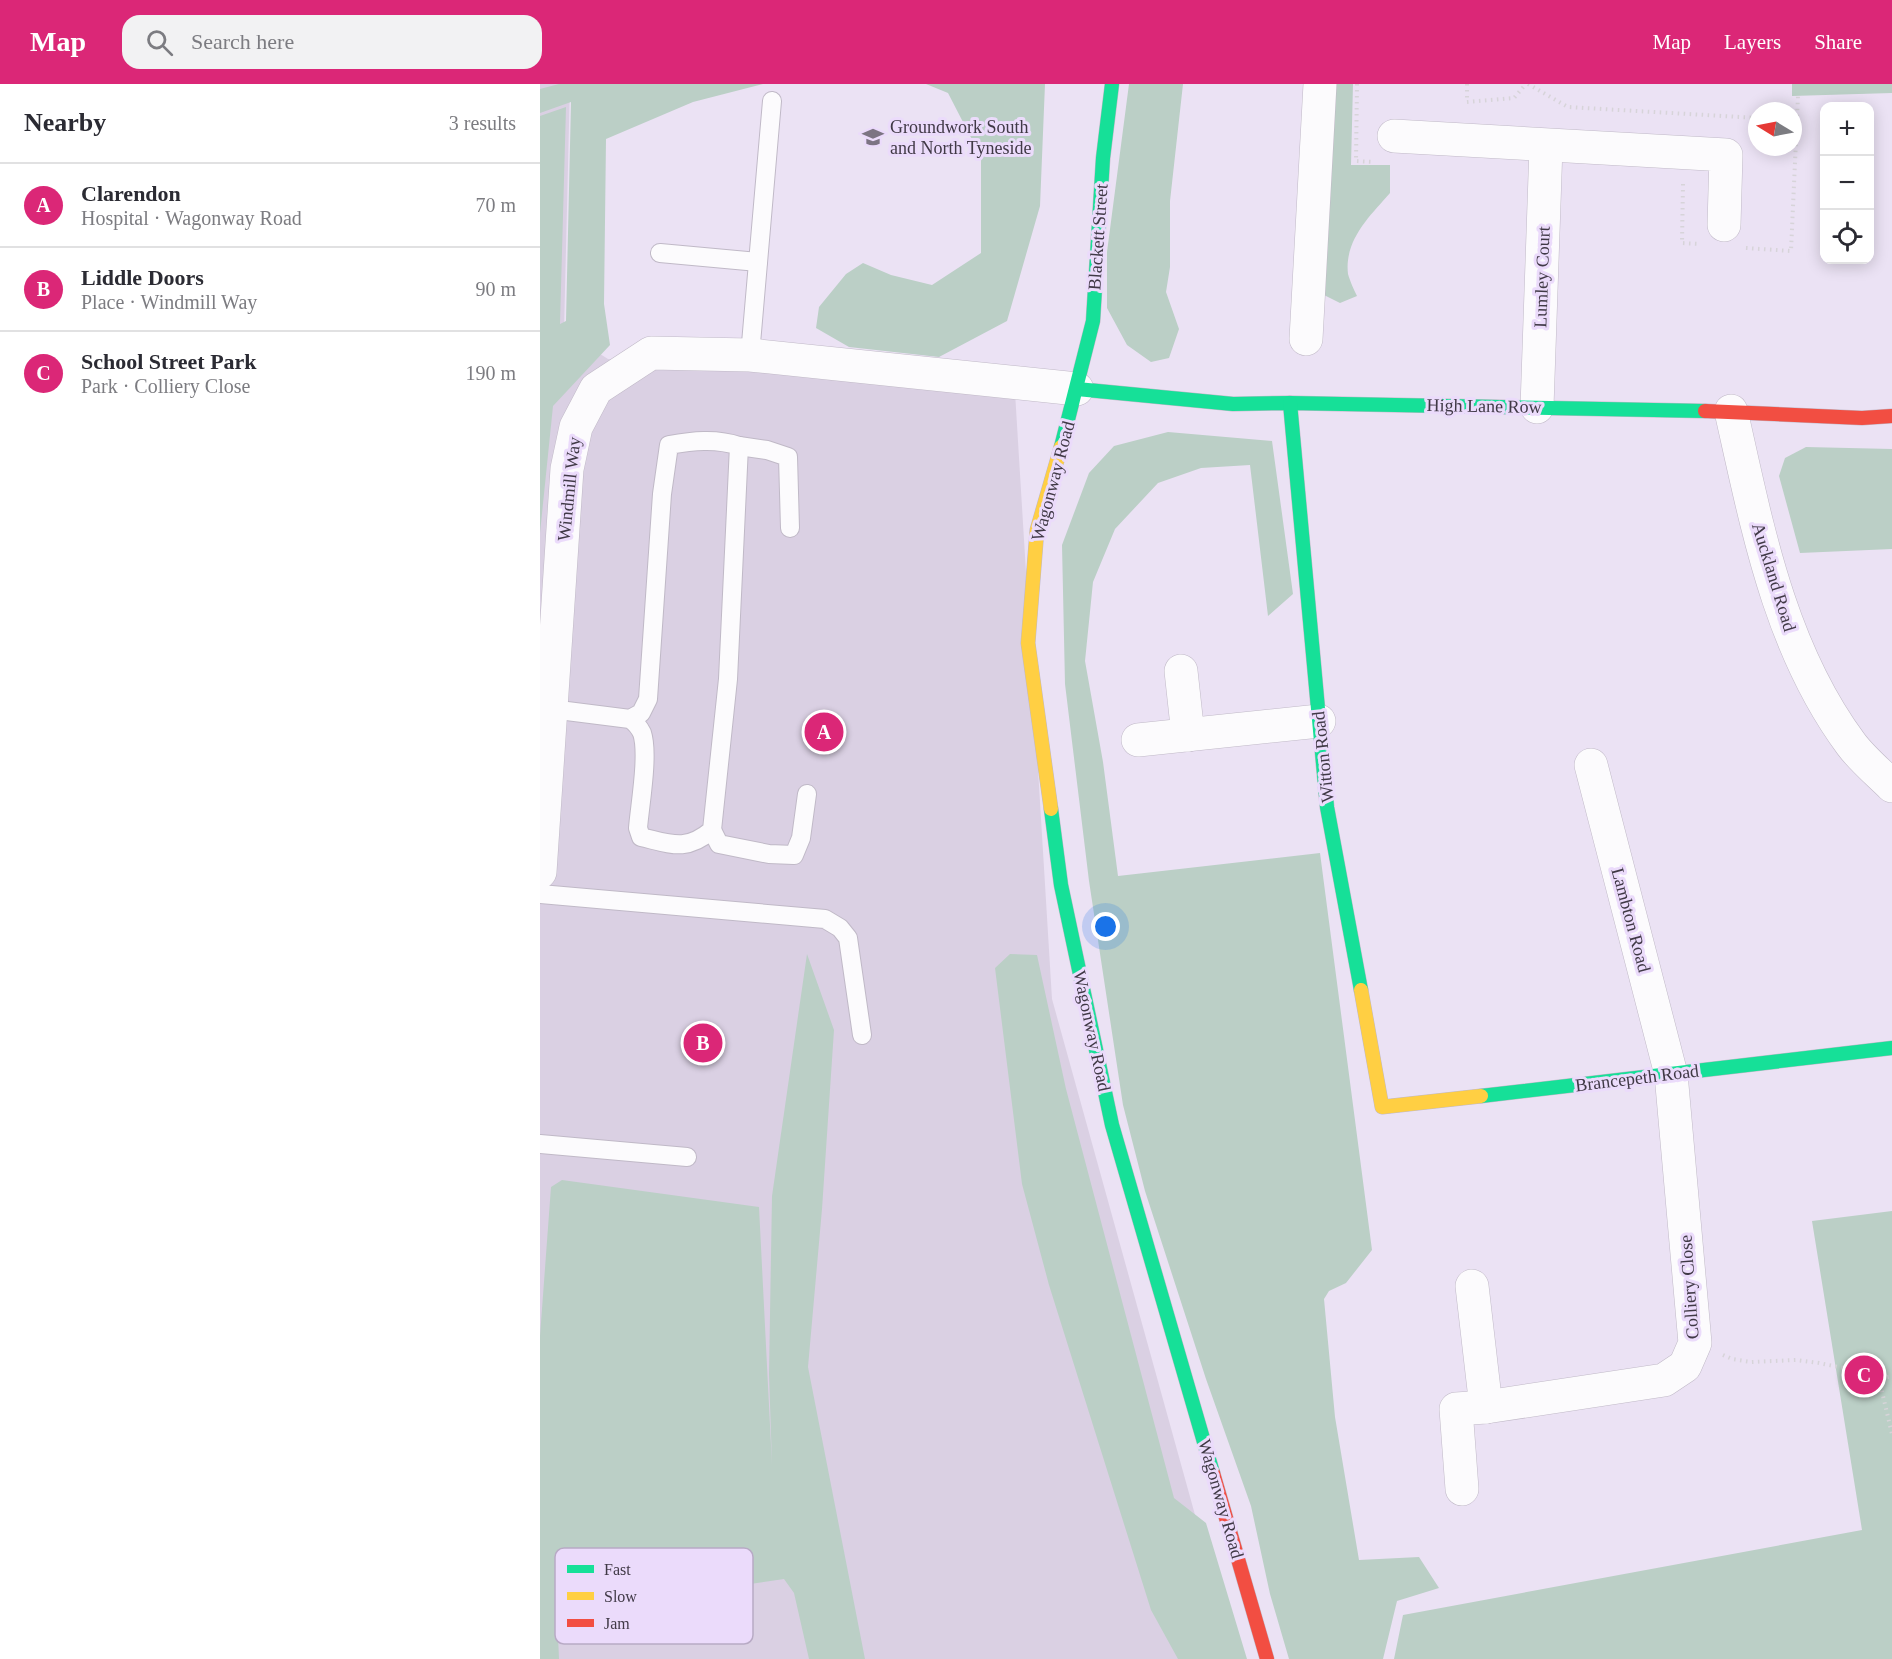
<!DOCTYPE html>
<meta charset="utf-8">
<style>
body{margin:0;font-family:"Times New Roman",serif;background:#f2f2f3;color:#2b2b33}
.controls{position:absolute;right:18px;top:18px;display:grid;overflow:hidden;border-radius:12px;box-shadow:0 3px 15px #0003}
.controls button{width:54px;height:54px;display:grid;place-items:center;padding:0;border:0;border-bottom:2px solid #e1e1e2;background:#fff;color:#2b2b33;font:30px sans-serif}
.compass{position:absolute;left:1208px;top:18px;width:54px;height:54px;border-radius:50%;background:#fff;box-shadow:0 3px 15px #0003;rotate:280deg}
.you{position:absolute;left:566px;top:843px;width:21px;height:21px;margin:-15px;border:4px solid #fff;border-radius:50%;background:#1a73e8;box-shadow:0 0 0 9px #1a73e833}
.badge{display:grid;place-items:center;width:39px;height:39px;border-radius:50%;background:#db2777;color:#fff;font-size:20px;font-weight:700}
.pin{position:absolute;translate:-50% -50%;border:3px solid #fff;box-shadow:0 2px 6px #0006}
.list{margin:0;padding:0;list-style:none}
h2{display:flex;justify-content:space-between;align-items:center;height:78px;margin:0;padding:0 24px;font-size:26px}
h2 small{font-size:20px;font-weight:400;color:#7c7c81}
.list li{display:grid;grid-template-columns:39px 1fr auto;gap:18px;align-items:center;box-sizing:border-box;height:84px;padding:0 24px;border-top:2px solid #e1e1e2}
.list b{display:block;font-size:22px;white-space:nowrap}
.list p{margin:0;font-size:20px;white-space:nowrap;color:#7c7c81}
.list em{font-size:20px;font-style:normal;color:#7c7c81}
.icon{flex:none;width:33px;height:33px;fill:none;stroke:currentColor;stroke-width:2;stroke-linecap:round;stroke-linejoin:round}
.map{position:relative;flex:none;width:1352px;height:1575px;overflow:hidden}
header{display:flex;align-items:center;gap:36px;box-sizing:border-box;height:84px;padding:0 30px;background:#db2777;color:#fff}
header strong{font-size:28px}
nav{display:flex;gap:33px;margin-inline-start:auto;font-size:21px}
.search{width:420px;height:54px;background:#f2f2f3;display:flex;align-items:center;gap:15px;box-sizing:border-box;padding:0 21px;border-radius:18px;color:#7c7c81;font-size:22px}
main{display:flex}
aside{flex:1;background:#fff}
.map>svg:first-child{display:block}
.industrial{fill:#dad0e3}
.green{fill:#bbcfc6}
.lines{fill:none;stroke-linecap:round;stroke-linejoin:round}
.lane-casing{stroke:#c0b9c7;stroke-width:20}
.street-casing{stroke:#c0b9c7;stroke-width:34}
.fast-casing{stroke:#c0b9c7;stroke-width:15}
.slow-casing{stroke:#c0b9c7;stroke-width:15}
.jam-casing{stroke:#c0b9c7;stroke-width:15}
.path{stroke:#d7d4d9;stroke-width:4;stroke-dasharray:1.5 4.5;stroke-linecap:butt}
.lane{stroke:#fcfbfd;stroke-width:18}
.street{stroke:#fcfbfd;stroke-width:33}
.fast{stroke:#16e098;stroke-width:14}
.slow{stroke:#ffcf43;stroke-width:14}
.jam{stroke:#f24e42;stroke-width:14}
.labels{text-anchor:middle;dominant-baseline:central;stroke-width:6;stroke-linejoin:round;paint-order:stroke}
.poi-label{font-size:18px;fill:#403946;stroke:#ebdbfb;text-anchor:start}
.street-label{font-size:18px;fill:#403946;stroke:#ebdbfb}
.key{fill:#ebdbfb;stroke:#b8aac5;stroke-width:1.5}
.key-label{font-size:16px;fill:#403946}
</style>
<header>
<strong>Map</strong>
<div class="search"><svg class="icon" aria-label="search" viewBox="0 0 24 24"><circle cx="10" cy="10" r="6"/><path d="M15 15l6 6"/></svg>Search here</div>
<nav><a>Map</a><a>Layers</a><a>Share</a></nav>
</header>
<main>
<aside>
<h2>Nearby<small>3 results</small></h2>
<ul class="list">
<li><span class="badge">A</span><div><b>Clarendon</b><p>Hospital · Wagonway Road</p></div><em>70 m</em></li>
<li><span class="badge">B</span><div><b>Liddle Doors</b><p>Place · Windmill Way</p></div><em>90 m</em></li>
<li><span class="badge">C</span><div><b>School Street Park</b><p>Park · Colliery Close</p></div><em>190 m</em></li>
</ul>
</aside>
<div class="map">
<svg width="1352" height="1575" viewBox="0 0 1352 1575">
<rect width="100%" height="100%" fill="#ebe2f4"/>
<path class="industrial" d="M 0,0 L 30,0 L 24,247 L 68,275 L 475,308 L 512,915 L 695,1575 L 0,1575 Z"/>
<g class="green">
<path d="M 19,0 L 223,0 L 153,18 L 66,55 L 64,220 L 70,261 L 13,322 L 0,449 L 0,32 L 26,23 L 20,240 L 26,237 L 31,18 L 0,29 L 0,5 Z"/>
<path d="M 386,0 L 505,0 L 500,122 L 467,237 L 399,273 L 309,263 L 276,244 L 279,223 L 306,190 L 323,179 L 351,191 L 392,201 L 441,169 L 441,73 L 408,9 Z"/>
<path d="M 589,0 L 643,0 L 630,117 L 630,183 L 626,208 L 639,245 L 629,274 L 611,278 L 587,261 L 567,224 L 567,168 Z"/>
<path d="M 789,0 L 813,0 L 811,81 L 850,81 L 850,109 C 830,132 804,156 808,190 C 810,197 814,206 817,212 L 800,219 L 784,211 Z"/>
<path d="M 1252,0 L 1352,0 L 1352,9 L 1252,12 Z"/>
<path d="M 628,348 L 732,357 L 753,510 L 728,532 L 710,381 L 661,384 L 618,399 L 575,445 L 553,498 L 545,577 L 563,678 L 578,792 L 780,769 L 832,1166 L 806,1199 L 789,1207 L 784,1215 L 795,1333 L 819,1476 L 879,1473 L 899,1504 L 857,1517 L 843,1575 L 749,1575 L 730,1510 L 711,1422 L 666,1295 L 605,1107 L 583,1021 L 549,797 L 525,600 L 522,461 L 549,389 L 574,362 Z"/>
<path d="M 1266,363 L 1352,365 L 1352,465 L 1260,469 L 1239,392 L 1245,374 Z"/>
<path d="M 267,870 L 294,946 L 282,1125 L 268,1283 L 325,1575 L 269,1575 L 254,1509 L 244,1495 L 17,1528 L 19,1575 L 0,1575 L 0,1252 L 11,1103 L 22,1096 L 219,1123 L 232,1381 L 229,1290 L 232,1112 Z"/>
<path d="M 470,870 L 497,871 L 526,1005 L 634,1414 L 666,1439 L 707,1575 L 638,1575 L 611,1526 L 509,1201 L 482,1100 L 455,884 Z"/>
<path d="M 1352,1127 L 1352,1575 L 854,1575 L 863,1531 L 1322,1446 L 1272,1137 Z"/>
</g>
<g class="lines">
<defs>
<g id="lane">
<path d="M 120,169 L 218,178"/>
<path d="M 210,271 L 232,17"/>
<path d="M 199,362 L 227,366 L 248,373 L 250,444"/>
<path d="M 11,625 L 90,635 C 96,639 99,643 102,649 C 109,670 100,720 98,744 L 101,753 C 131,760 146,768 172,746 L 188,595 L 199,362 C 176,354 152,357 129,361 L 122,410 L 108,615 L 101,629 L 90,635"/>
<path d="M 172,746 L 179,760 L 229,770 L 254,771 L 261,754 L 267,710"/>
<path d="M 0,810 L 285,835 L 300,844 L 308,854 L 322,951"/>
<path d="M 0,1060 L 147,1073"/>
</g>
<g id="street">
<path d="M 854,52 L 1186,71 L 1184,141"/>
<path d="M 766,255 L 780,0"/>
<path d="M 997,323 L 1006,62"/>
<path d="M 1191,327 C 1217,442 1239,563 1311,660 C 1322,675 1339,689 1352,702"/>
<path d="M 641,587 L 648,651"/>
<path d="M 598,656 L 779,637"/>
<path d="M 0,788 L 27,385 L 36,343 L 56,305 L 111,269 L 210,271 L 537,305"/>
<path d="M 932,1202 L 946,1323"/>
<path d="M 922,1405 L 916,1325 L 946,1323 L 1124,1296 L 1145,1282 L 1155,1259 L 1131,990 L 1051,681"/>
</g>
<g id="fast">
<path d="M 537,305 L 693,320 L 750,319 L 1165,327"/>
<path d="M 750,319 L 787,723 L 821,906"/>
<path d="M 521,363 L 553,237 L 563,74 L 572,0"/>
<path d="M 511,725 L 521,801 L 572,1041 L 673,1389"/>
<path d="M 941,1012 L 1352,964"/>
</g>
<g id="slow">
<path d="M 511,725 L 488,559 L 497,446 L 521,363"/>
<path d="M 821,906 L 842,1023 L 941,1012"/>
</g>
<g id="jam">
<path d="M 1165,327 L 1322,334 L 1352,332"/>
<path d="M 673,1389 L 727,1575"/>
</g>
</defs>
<use href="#lane" class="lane-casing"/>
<use href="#street" class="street-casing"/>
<use href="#fast" class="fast-casing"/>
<use href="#slow" class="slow-casing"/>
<use href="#jam" class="jam-casing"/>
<g class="path">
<path d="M 817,0 L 816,77 L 834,78"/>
<path d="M 927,0 L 927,18 L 974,14 L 986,0"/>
<path d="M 988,0 L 1028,23 L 1217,34"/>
<path d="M 1143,100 L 1142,159 L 1160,160"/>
<path d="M 1206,164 L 1251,167 L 1258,12"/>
<path d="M 1183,1271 L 1192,1275 L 1211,1278 L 1256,1276 L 1279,1279 L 1313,1286 L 1339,1295 L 1352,1292"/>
<path d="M 1339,1295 L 1352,1350"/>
</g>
<use href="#lane" class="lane"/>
<use href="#street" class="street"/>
<use href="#fast" class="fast"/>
<use href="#slow" class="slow"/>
<use href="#jam" class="jam"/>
</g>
<defs>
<symbol id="university-bare" viewBox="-9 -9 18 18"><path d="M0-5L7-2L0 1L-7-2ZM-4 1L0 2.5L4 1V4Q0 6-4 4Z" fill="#7c7483" stroke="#ebdbfb" stroke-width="2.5" paint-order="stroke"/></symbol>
</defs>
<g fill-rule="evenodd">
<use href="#university-bare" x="318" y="38" width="30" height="30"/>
</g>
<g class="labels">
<g class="poi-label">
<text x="350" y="43">Groundwork South<tspan x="350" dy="21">and North Tyneside</tspan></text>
</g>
<g class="street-label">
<text transform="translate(558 153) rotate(-86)">Blackett Street</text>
<text transform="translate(1002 193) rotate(-88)">Lumley Court</text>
<text transform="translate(944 322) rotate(1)">High Lane Row</text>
<text transform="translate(513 397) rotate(-75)">Wagonway Road</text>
<text transform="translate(29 405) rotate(-84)">Windmill Way</text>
<text transform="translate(1234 493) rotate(73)">Auckland Road</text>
<text transform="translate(783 673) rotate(-96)">Witton Road</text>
<text transform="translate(1091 836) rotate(75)">Lambton Road</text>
<text transform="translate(552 947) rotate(78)">Wagonway Road</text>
<text transform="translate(1097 994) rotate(-7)">Brancepeth Road</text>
<text transform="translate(1149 1203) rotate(-94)">Colliery Close</text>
<text transform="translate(681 1415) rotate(74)">Wagonway Road</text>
</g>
</g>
<rect x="15" y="1464" width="198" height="96" rx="9" class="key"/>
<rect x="27" y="1481" width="27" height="8" fill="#16e098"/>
<rect x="27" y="1508" width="27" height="8" fill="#ffcf43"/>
<rect x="27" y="1535" width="27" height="8" fill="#f24e42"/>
<g class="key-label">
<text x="64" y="1491">Fast</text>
<text x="64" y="1518">Slow</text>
<text x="64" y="1545">Jam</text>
</g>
</svg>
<div class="controls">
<button>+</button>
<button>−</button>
<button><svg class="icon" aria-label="locate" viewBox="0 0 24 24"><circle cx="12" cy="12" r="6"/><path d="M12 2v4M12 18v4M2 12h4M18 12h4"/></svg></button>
</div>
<svg class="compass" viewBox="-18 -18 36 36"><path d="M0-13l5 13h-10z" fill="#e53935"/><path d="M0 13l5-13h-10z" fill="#7c7c81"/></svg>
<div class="you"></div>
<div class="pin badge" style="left:284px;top:648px">A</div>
<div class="pin badge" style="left:163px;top:959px">B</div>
<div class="pin badge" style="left:1324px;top:1291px">C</div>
</div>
</main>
